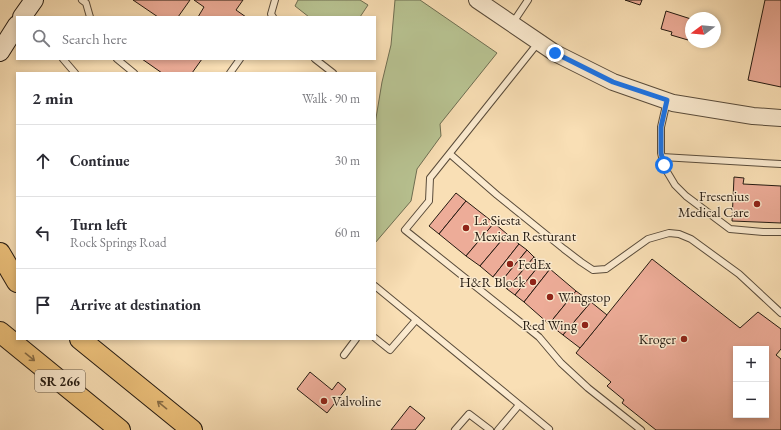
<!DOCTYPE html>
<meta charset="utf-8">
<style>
body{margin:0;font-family:"EB Garamond",serif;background:#f7f7f7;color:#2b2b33}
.controls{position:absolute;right:12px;bottom:12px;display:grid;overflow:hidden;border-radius:0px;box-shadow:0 2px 6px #0003}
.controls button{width:36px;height:36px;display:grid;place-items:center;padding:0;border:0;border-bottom:1px solid #e1e1e2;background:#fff;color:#2b2b33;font:20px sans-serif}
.compass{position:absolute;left:685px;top:12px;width:36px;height:36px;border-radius:50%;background:#fff;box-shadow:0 2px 6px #0003;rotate:254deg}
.stop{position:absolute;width:12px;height:12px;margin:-9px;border:3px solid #1a73e8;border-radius:50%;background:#fff}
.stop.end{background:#1a73e8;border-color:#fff;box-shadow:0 1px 4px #0008}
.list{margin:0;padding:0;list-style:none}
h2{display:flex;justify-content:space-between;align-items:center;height:52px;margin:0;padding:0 16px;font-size:17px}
h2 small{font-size:13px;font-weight:400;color:#7c7c81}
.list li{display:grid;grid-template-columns:26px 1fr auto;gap:12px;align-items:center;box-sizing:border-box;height:72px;padding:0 16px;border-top:1px solid #e1e1e2}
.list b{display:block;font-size:15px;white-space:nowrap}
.list p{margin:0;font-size:13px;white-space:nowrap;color:#7c7c81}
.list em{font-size:13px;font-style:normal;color:#7c7c81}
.icon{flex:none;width:22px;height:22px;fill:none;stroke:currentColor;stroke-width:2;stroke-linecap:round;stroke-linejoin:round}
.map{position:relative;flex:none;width:781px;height:430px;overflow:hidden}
.search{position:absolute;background:#fff;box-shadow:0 2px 6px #0003;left:16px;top:16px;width:360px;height:44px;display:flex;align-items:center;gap:10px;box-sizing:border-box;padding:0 14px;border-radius:0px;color:#7c7c81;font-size:15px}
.panel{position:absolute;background:#fff;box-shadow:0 2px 6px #0003;left:16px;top:72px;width:360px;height:268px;border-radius:0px}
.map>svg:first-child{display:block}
.green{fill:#b8c392;stroke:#6e6e52}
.building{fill:#edac98;stroke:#241a11;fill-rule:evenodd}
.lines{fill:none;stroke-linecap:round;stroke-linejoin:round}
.service-casing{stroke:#594b3a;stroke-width:8}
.tertiary-casing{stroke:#594b3a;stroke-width:18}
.secondary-casing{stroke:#241a11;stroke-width:20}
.primary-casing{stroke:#241a11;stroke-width:22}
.service{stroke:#fbeacf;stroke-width:6}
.tertiary{stroke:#fbeacf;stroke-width:16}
.secondary{stroke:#fbeacf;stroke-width:18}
.primary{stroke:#ecc07a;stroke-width:20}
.oneway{stroke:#886d46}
.route{stroke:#1a73e8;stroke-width:5}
.poi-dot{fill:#8f2418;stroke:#fbeacf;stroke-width:1.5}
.labels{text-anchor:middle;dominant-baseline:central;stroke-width:3;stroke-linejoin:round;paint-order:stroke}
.shield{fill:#fbeacf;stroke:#64584a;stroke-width:1}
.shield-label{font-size:13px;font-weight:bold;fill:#241a11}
.poi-label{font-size:14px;fill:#241a11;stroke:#fbeacf;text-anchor:end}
</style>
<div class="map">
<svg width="781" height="430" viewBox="0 0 781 430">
<rect width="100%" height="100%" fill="#f9dfb5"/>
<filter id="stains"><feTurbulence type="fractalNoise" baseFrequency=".005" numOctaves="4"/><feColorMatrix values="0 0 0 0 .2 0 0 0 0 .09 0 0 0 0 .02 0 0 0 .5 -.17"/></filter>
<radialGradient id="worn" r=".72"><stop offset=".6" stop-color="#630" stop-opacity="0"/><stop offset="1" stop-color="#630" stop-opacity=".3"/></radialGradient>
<g class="green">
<path d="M 298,0 L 360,0 L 368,5 L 360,17 L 309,17 L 295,6 Z"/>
<path d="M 395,0 L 420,0 L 497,53 L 440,124 L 441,136 L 417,169 L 411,201 L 375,243 L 375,124 L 382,82 L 391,45 Z"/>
</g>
<g class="building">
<path d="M 133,0 L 190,0 L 178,17 L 158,17 Z"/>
<path d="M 194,0 L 243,0 L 236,10 L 246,17 L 198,17 L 204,7 Z"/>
<path d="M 625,0 L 642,0 L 640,5 Z"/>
<path d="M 765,0 L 781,0 L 781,87 L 748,80 Z"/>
<path d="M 666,11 L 691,19 L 691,38 L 688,38 L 688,40 L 671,35 L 672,32 L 661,29 Z"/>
<path d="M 142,59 L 202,59 L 192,73 L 162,73 Z"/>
<path d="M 734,177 L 744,178 L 743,184 L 781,186 L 781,223 L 732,221 Z"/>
<path d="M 456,193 L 466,201 L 439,234 L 429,226 Z"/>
<path d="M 466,201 L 494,223 L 466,256 L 439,234 Z"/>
<path d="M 494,223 L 507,234 L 480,266 L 466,256 Z"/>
<path d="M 507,234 L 519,244 L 493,277 L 480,266 Z"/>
<path d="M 519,244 L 527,250 L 500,283 L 493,277 Z"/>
<path d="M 527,250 L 534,257 L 507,289 L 500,283 Z"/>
<path d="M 534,257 L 542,262 L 515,295 L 507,289 Z"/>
<path d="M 652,259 L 740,328 L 758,312 L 781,329 L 781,349 L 776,355 L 781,359 L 781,430 L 656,430 L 622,403 L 624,400 L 607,386 L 611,382 L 576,353 ZM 736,349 L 766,349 L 766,415 L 736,415 Z"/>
<path d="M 542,262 L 550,269 L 524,302 L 515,295 Z"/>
<path d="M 550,269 L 576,291 L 549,324 L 524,302 Z"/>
<path d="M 576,291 L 591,302 L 563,335 L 549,324 Z"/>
<path d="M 591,302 L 607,315 L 580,348 L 563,335 Z"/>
<path d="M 310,372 L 332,390 L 338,382 L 346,389 L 327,413 L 297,389 Z"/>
<path d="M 410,406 L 425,418 L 415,430 L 391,430 Z"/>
</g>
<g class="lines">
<defs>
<g id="service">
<path d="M 82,0 L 86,3 L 90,17"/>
<path d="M 273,17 L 271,14 L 275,0"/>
<path d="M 512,24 L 528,0"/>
<path d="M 538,43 L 430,178 L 429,201 L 405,230 L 539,337 L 561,363 L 588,388 L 641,430"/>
<path d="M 63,59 L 75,73"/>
<path d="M 117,59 L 134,73"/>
<path d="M 315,59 L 333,73"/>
<path d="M 230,73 L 240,59"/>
<path d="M 667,101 L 661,127 L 661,153 L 662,157 L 781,164"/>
<path d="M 450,154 L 497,195 L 564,249 L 581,262 L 593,270 L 606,269 L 648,239 L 669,233 L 679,234 L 691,239 L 739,274 L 781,313"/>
<path d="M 662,157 L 663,165 L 675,185 L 686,196 L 730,229 L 763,232 L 781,232"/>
<path d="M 375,286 L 549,429"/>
<path d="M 375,338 L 390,350 L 416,320"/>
<path d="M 344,355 L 356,339"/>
<path d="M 455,430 L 469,414 L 490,430"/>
<path d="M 498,430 L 519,405"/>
</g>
<path id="tertiary" d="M 477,0 L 555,53 L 613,82 L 673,103 L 753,116 L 781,118"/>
<g id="secondary">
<path d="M 22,17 L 34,0"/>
<path d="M 0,52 L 17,25"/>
</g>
<g id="primary">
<path d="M 0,253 L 17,282"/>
<path d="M 0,332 L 120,430"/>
<path d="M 80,339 L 192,430"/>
</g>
</defs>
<use href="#service" class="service-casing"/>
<use href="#tertiary" class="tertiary-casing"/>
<use href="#secondary" class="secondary-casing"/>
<use href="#primary" class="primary-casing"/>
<use href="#service" class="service"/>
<use href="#tertiary" class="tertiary"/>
<use href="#secondary" class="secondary"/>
<use href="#primary" class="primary"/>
</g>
<defs><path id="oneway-shaft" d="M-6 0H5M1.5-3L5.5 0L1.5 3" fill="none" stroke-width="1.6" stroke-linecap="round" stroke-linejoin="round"/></defs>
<g class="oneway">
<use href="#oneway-shaft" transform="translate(30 357) rotate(39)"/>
<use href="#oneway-shaft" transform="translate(162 405) rotate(-141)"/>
</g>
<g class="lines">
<path class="route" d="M 555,53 L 613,82 L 667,100 L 661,127 L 661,153 L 664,165"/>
</g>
<g class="poi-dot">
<circle cx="757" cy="204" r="4"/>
<circle cx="466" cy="228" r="4"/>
<circle cx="510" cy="264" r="4"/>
<circle cx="533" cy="282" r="4"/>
<circle cx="550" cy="297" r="4"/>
<circle cx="585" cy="325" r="4"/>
<circle cx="684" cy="339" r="4"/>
<circle cx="324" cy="401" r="4"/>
</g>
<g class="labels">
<rect class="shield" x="35" y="370" width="50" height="22" rx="3"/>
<g class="shield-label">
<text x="60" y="381">SR 266</text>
</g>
<g class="poi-label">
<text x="749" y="196">Fresenius<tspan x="749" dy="16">Medical Care</tspan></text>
<text x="474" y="220" text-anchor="start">La Siesta<tspan x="474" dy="16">Mexican Resturant</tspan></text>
<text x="518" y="264" text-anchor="start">FedEx</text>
<text x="525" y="282">H&amp;R Block</text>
<text x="558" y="297" text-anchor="start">Wingstop</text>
<text x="577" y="325">Red Wing</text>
<text x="676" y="339">Kroger</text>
<text x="332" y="401" text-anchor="start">Valvoline</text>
</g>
</g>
<rect width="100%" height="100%" filter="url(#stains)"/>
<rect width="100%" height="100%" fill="url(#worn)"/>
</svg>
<div class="controls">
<button>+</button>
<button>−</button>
</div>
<svg class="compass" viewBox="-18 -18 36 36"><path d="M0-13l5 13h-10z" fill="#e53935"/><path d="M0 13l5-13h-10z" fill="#7c7c81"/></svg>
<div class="stop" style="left:664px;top:165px"></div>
<div class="stop end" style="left:555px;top:53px"></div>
<div class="search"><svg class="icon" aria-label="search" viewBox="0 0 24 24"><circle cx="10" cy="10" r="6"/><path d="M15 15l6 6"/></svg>Search here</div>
<section class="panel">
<h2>2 min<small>Walk · 90 m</small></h2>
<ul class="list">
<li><svg class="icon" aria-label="ahead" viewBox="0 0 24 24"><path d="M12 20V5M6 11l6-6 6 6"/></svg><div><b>Continue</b></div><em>30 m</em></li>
<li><svg class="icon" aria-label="left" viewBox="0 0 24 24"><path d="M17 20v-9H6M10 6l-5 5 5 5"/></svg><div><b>Turn left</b><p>Rock Springs Road</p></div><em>60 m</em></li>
<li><svg class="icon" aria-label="arrive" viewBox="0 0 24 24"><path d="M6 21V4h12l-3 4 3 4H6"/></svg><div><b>Arrive at destination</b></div></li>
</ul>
</section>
</div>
